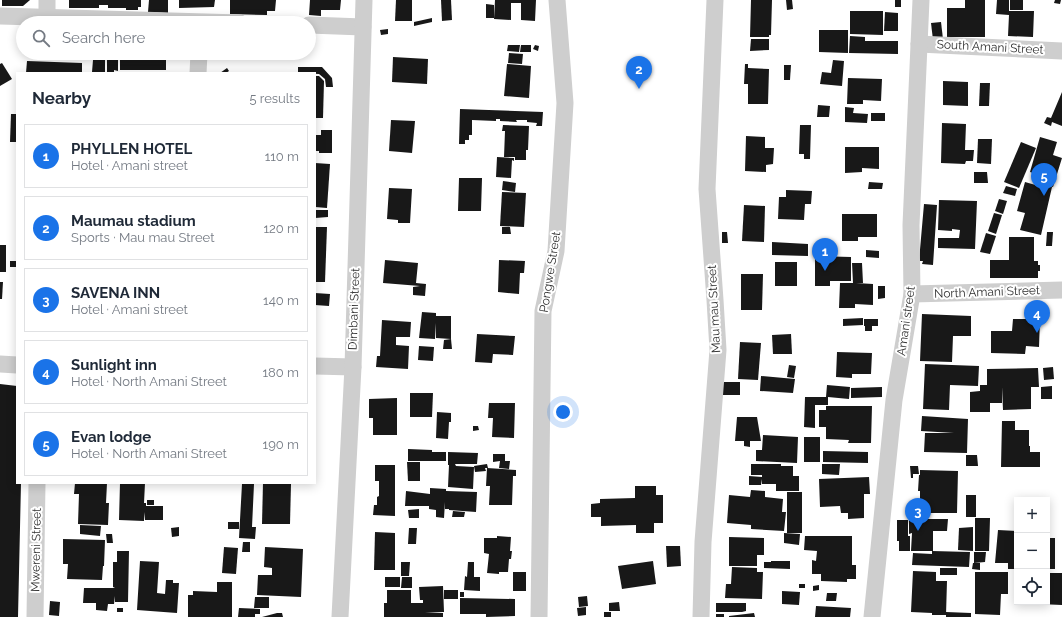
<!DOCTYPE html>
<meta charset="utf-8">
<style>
body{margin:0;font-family:Raleway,sans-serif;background:#f6f6f7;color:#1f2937}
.controls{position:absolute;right:12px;bottom:12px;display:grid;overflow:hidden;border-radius:0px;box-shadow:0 2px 10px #0003}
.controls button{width:36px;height:36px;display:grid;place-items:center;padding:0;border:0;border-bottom:1px solid #e0e1e3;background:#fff;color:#1f2937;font:20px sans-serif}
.you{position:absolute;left:563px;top:412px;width:14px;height:14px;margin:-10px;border:3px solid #fff;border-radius:50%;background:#1a73e8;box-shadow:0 0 0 6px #1a73e833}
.badge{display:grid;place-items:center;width:26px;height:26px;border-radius:50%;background:#1a73e8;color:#fff;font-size:13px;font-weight:700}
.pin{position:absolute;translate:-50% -33px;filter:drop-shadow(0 1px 2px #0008)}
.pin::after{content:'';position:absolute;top:21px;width:14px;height:12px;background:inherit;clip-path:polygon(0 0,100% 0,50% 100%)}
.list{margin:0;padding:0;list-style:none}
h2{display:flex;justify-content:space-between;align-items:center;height:52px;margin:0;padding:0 16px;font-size:17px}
h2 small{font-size:13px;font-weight:400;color:#747a83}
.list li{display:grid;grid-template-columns:26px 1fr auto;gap:12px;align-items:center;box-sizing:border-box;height:64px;margin:0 8px 8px;padding:0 8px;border:1px solid #e0e1e3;border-radius:0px}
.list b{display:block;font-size:15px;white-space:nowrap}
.list p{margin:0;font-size:13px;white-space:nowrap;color:#747a83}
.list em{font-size:13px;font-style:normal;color:#747a83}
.icon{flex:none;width:22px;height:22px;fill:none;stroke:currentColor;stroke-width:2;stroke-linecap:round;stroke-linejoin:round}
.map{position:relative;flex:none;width:1062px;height:617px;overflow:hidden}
.search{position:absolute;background:#fff;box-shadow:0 2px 10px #0003;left:16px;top:16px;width:300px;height:44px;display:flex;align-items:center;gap:10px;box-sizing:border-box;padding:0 14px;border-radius:22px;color:#747a83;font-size:15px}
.panel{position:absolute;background:#fff;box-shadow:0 2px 10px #0003;left:16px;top:72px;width:300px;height:412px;border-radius:0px}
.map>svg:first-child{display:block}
.building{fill:#181818}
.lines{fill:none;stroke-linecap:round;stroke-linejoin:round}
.street{stroke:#cecece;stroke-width:17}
.labels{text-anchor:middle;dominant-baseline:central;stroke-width:4;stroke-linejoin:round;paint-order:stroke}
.street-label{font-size:12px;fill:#313131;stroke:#fff}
</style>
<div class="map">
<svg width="1062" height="617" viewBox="0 0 1062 617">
<rect width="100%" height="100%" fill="#fff"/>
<g class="building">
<path d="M 2,0 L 30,0 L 23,6 L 2,6 Z"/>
<path d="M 69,0 L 141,0 L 141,7 L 138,7 L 138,10 L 126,10 L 126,8 L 108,8 L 108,5 L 99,5 L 99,8 L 69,8 Z"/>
<path d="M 149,0 L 168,0 L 168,13 L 148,12 Z"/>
<path d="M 179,0 L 215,0 L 214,7 L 179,8 Z"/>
<path d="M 230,0 L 276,0 L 275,11 L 267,11 L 267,15 L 230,14 Z"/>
<path d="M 310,0 L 341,0 L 340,10 L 321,10 L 321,16 L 309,15 Z"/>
<path d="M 396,0 L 412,0 L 412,21 L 395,21 Z"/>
<path d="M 441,0 L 451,0 L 452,20 L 442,21 Z"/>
<path d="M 495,0 L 536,0 L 535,21 L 521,20 L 521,3 L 511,3 L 511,20 L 494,19 Z"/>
<path d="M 751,0 L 772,0 L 771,35 L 769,35 L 769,37 L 750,37 Z"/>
<path d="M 786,0 L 792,0 L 793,9 L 787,10 Z"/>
<rect x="895" y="0" width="6" height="7"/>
<path d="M 965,0 L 985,0 L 985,37 L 947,37 L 947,8 L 965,8 Z"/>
<path d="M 997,0 L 1009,0 L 1009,11 L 1034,11 L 1033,37 L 1008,36 L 1009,15 L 996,14 Z"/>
<rect x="1010" y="0" width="13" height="10"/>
<path d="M 1055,0 L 1061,0 L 1060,4 L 1054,3 Z"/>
<path d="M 486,4 L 494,5 L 494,18 L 486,18 Z"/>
<path d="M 850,11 L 883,11 L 883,35 L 850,34 Z"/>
<path d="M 885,12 L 898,13 L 898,31 L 884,31 Z"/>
<path d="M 432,18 L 432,22 L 414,26 L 414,22 Z"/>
<path d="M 941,22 L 943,39 L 933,40 L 931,23 Z"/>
<path d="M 388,29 L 388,34 L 381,35 L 380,30 Z"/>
<path d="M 819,30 L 848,30 L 848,53 L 819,52 Z"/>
<path d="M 850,36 L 865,37 L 865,41 L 898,41 L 898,54 L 849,53 Z"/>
<path d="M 751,39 L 769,39 L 769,50 L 750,51 Z"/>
<path d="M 508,45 L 520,45 L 519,52 L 507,51 Z"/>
<path d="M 521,45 L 531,45 L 531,52 L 520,52 Z"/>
<path d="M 535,45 L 539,46 L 538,51 L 533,49 Z"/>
<path d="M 509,53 L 523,54 L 522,64 L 508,63 Z"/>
<path d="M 96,56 L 105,56 L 105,73 L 92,72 L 93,60 L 96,60 Z"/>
<path d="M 110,56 L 118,56 L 118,71 L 114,70 L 114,73 L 107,73 L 107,58 L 110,58 Z"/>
<path d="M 393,57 L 428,59 L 427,84 L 392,82 Z"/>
<path d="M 120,58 L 166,59 L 166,70 L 120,70 Z"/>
<path d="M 833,60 L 844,61 L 842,86 L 820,84 L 822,72 L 831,73 Z"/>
<path d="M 27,61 L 82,63 L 82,73 L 26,73 Z"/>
<path d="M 2,63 L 12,79 L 0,86 L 0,64 Z"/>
<path d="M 507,64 L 531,66 L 529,98 L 504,96 Z"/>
<path d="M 745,64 L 748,64 L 748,68 L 769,69 L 768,104 L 748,104 L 748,84 L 744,84 Z"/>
<path d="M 784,65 L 791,65 L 790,80 L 784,80 Z"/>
<path d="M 298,67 L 322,67 L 332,78 L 333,87 L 326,87 L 325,79 L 319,74 L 298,73 Z"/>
<path d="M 227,68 L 229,71 L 226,73 L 220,73 Z"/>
<path d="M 315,76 L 319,76 L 324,81 L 323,118 L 315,118 Z"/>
<path d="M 848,78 L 882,79 L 881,101 L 863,100 L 863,104 L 847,104 Z"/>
<path d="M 943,81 L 968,82 L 968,106 L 943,105 Z"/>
<path d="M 980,83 L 990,83 L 989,106 L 979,106 Z"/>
<path d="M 1062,92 L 1062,126 L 1052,122 L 1051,126 L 1044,123 L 1047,117 L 1051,118 Z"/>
<path d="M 818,105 L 830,106 L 829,117 L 817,117 Z"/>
<path d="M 845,107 L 854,108 L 853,113 L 868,114 L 867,123 L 845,122 Z"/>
<path d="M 460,109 L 543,112 L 542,126 L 536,126 L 537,123 L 527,122 L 527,120 L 516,120 L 517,122 L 500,121 L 500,119 L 496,119 L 496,121 L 472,120 L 472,135 L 469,135 L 469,140 L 465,140 L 465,144 L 459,144 Z"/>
<rect x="871" y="113" width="14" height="8"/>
<path d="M 11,114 L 17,114 L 17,142 L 10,142 Z"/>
<path d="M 391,120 L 415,121 L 412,153 L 389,151 Z"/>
<path d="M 942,123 L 966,124 L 965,150 L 974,150 L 973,161 L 966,161 L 965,164 L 941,163 Z"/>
<path d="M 503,125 L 529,126 L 528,150 L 526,150 L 526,160 L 515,160 L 515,157 L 504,157 L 505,131 L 502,131 Z"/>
<path d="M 800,125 L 811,125 L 810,159 L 804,159 L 804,154 L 799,154 Z"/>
<path d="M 321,130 L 332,130 L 332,153 L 319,153 L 319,151 L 315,151 L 315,135 L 321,135 Z"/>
<path d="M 746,136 L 765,137 L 765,148 L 774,148 L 773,164 L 766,165 L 766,172 L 745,171 Z"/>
<path d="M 1040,137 L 1057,142 L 1053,155 L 1062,158 L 1053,187 L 1034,181 L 1036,174 L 1030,172 Z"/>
<path d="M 978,139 L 992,139 L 991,164 L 977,163 Z"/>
<path d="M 1021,142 L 1036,148 L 1019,188 L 1004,182 Z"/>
<path d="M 845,147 L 879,147 L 879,169 L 862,168 L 862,172 L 845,173 Z"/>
<path d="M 497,157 L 514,158 L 514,161 L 512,160 L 511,178 L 496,177 Z"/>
<path d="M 315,163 L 330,164 L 327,208 L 315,207 Z"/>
<path d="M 974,172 L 987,172 L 988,183 L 974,183 Z"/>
<path d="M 459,178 L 482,178 L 481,211 L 458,211 Z"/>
<path d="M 503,181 L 516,183 L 515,192 L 502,190 Z"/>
<path d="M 869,182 L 883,183 L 882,189 L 868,189 Z"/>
<path d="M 1025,182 L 1039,186 L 1040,184 L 1052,187 L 1041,235 L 1020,230 L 1025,213 L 1017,211 Z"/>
<path d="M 1006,186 L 1017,189 L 1015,196 L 1003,193 Z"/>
<path d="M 389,188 L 412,189 L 410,223 L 398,223 L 398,220 L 387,219 Z"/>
<path d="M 786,190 L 812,191 L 811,204 L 805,204 L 804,220 L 778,219 L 779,197 L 786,197 Z"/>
<path d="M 502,192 L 526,193 L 524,227 L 500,226 Z"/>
<path d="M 999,199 L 1007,201 L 1003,214 L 995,211 Z"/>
<path d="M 939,200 L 977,201 L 975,249 L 938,248 L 938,238 L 959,238 L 960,230 L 952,229 L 952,231 L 938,230 Z"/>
<path d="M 924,204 L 937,205 L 933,265 L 922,264 L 923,261 L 919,261 Z"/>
<path d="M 744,205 L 765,206 L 764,242 L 742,241 Z"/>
<path d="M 315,210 L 328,210 L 328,217 L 315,218 Z"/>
<path d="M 994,213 L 1002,215 L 996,234 L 988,231 Z"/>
<path d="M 842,214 L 877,214 L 877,237 L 858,237 L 858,241 L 842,241 Z"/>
<path d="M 315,227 L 327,227 L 325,282 L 315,282 Z"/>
<path d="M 502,227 L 510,227 L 511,234 L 502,234 Z"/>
<path d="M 722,232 L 727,232 L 728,243 L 722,243 Z"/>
<path d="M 1047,232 L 1053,232 L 1052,246 L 1046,246 Z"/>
<path d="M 986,233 L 996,236 L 990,254 L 980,252 Z"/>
<path d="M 1009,237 L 1034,237 L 1034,261 L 1038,261 L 1038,265 L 1040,265 L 1040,271 L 1038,271 L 1038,278 L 990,278 L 990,260 L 1009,260 Z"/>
<path d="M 772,242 L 808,244 L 808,256 L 772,255 Z"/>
<rect x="0" y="245" width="6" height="27"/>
<path d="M 866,250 L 879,251 L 879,258 L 866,257 Z"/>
<path d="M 815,256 L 851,257 L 851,281 L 830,281 L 830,286 L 815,286 Z"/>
<path d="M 385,260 L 418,263 L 416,283 L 426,284 L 425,296 L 413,295 L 413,287 L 420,286 L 383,283 Z"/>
<path d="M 499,260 L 525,261 L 524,273 L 520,273 L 519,294 L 498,292 Z"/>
<rect x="10" y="261" width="7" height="6"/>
<rect x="775" y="262" width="22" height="24"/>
<path d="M 852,263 L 862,263 L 863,283 L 856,283 L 873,284 L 873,305 L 855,304 L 855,308 L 839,308 L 840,283 L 853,283 Z"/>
<path d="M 741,274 L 763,274 L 762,310 L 741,310 Z"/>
<path d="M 0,282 L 3,282 L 2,299 L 0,299 Z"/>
<path d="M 878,286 L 885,286 L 885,298 L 878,299 Z"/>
<path d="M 315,293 L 330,294 L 329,306 L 315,305 Z"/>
<path d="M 422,312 L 436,313 L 436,316 L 451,316 L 451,339 L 436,338 L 436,323 L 435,339 L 419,338 Z"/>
<path d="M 922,314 L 971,316 L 971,336 L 953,336 L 952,362 L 920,361 Z"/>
<path d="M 863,318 L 863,325 L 843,326 L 843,319 Z"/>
<path d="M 864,319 L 878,319 L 878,326 L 872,326 L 872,331 L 865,331 L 865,326 L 870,326 L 864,326 Z"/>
<path d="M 1013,319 L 1040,319 L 1039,347 L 1026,346 L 1025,354 L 991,353 L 991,331 L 1012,331 Z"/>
<path d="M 382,320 L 411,322 L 410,337 L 396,337 L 396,345 L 409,346 L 408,369 L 376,367 L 377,356 L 380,356 Z"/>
<path d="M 477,334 L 515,336 L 513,355 L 493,354 L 492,363 L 475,362 Z"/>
<path d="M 791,334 L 792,354 L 773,354 L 772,335 Z"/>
<path d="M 451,339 L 452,349 L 443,349 L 444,340 Z"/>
<path d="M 740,342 L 761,343 L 758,380 L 738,379 Z"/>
<path d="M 419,346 L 434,347 L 433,361 L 418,360 Z"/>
<path d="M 837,352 L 872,353 L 871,374 L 852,374 L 852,378 L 836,377 Z"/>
<path d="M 925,364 L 979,366 L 978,386 L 950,385 L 949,410 L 923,409 Z"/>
<path d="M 789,365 L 796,366 L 794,378 L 787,377 Z"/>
<path d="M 1053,367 L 1054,379 L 1044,380 L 1043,368 Z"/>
<path d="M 1038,368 L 1039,387 L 1031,387 L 1031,409 L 1003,410 L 1002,387 L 1002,403 L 990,403 L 990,412 L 970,412 L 970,392 L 980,391 L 980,385 L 987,385 L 987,369 Z"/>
<path d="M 761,376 L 795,379 L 793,393 L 760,391 Z"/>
<rect x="723" y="382" width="17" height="13"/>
<path d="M 0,384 L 17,386 L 17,483 L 21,483 L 18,617 L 0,617 Z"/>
<path d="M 827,385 L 850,387 L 849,399 L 828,397 L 828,405 L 815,405 L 815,428 L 804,427 L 805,397 L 826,397 Z"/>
<path d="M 1052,386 L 1052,399 L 1041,399 L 1041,387 Z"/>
<path d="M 882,387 L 882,397 L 851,398 L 851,388 Z"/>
<path d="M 410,393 L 433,393 L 432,417 L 410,417 Z"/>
<path d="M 397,398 L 397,435 L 373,435 L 373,418 L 369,418 L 369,399 Z"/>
<path d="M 489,403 L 515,403 L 514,438 L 492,437 L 493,418 L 488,418 Z"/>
<path d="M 826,406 L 872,406 L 871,443 L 848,443 L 849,440 L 826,439 L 826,427 L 819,427 L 819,410 L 826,410 Z"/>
<path d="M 437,412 L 451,413 L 451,422 L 449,422 L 448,439 L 436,438 Z"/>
<path d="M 922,416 L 968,419 L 967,453 L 924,452 L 925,433 L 954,433 L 921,431 Z"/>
<path d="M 737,417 L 757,417 L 761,441 L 750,441 L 750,447 L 744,446 L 744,441 L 735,441 Z"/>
<path d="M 1002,421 L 1015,421 L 1015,430 L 1029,430 L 1029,446 L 1030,446 L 1030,452 L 1040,452 L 1040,467 L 1001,467 Z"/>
<path d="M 473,426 L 478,426 L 479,430 L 473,431 Z"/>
<path d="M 763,435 L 798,437 L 797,463 L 756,461 L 756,450 L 762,450 Z"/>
<rect x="804" y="437" width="16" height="25"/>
<path d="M 408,449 L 432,450 L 432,452 L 446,452 L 446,461 L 408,461 Z"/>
<path d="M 823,451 L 868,452 L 868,463 L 823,462 Z"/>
<path d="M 448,452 L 478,453 L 477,464 L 455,464 L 456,466 L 474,467 L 473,489 L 448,487 L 449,465 L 448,465 Z"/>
<path d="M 493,454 L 505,454 L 505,461 L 510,461 L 509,469 L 499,468 L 500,461 L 493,462 Z"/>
<path d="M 966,455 L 977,455 L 978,466 L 966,466 Z"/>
<path d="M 407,462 L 420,462 L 420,481 L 408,481 Z"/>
<path d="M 487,464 L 488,468 L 485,468 L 486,471 L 475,472 L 474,466 Z"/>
<path d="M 751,464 L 781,464 L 781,466 L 793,466 L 793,476 L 799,476 L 799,491 L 776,491 L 776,484 L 762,484 L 762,479 L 761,485 L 749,485 L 749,476 L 762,477 L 762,475 L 751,475 Z"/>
<path d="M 822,464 L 840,464 L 839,475 L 822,474 Z"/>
<path d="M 375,465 L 395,465 L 395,516 L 373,515 L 374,505 L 377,505 L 377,497 L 379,496 L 379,481 L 375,481 Z"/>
<path d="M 910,466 L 918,466 L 919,474 L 913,474 L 913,478 L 911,478 Z"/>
<path d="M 487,468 L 516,470 L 516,476 L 513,476 L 512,505 L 489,505 L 490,486 L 486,486 Z"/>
<path d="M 920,470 L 958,471 L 957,513 L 920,513 L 920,491 L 918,491 L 919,475 L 920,475 Z"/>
<path d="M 869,477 L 870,494 L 864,494 L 864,518 L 848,519 L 848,513 L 841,513 L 840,506 L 820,507 L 819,479 Z"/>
<path d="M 75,483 L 107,483 L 106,503 L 109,503 L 108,525 L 78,524 L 79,494 L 74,494 Z"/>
<path d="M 120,483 L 145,483 L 144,503 L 146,503 L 146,506 L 163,506 L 163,520 L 145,520 L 144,512 L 144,521 L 119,520 Z"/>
<path d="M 263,483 L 291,484 L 290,524 L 262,524 Z"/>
<path d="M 242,484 L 254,484 L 252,527 L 256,527 L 255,539 L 239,538 Z"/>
<path d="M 635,486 L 656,486 L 656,495 L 663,495 L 663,523 L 654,523 L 654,533 L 636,533 L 636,525 L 601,526 L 601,517 L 591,517 L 591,504 L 600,503 L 600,499 L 635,498 Z"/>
<path d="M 430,488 L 446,489 L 446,491 L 477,492 L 476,512 L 449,510 L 449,509 L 445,509 L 445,502 L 444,518 L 436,517 L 436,510 L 429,509 L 429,506 L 405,506 L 406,491 L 430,494 Z"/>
<path d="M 751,490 L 765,491 L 765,497 L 783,499 L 782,512 L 786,512 L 784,531 L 751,529 L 751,525 L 727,523 L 729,495 L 750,497 Z"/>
<rect x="787" y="492" width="15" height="41"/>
<rect x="966" y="495" width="10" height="22"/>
<rect x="147" y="500" width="7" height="5"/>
<path d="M 419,509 L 419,518 L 409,518 L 408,510 Z"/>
<path d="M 453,511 L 465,512 L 464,517 L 452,517 Z"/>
<path d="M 975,518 L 990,518 L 989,551 L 975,551 Z"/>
<path d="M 909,519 L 948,519 L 947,531 L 933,531 L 933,551 L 911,551 L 912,533 L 909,534 Z"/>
<path d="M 897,520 L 908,520 L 908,536 L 910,536 L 910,551 L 899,551 L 899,541 L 897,541 Z"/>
<rect x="228" y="522" width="11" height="7"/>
<path d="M 80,525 L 101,526 L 100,536 L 80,534 Z"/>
<path d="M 179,527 L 179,536 L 172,537 L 171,528 Z"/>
<path d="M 973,527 L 973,551 L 958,550 L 959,528 Z"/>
<path d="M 409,528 L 417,528 L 416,544 L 408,544 Z"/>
<path d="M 998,530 L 1017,531 L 1017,569 L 1008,569 L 1008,563 L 995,563 Z"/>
<path d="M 375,532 L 395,533 L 395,570 L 374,570 Z"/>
<path d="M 784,533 L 800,534 L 799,545 L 784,543 Z"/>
<path d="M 106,534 L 112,534 L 113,543 L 107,543 Z"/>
<path d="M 497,536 L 511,537 L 510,551 L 512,551 L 511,559 L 509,559 L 508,572 L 499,572 L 499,574 L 487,573 L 489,554 L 484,553 L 484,538 L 497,538 Z"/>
<path d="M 805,536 L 852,536 L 852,565 L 856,565 L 856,579 L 847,579 L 847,582 L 821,581 L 821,574 L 812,574 L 812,560 L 816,561 L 817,551 L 804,550 Z"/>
<path d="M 729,537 L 764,538 L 764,555 L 757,555 L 757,566 L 729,566 Z"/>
<rect x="1047" y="538" width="8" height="31"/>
<path d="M 63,539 L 105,540 L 104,566 L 103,566 L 102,580 L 67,579 L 68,564 L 63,564 Z"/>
<path d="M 243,542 L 250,542 L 250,552 L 242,552 Z"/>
<path d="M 666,546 L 680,546 L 681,566 L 667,567 Z"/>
<path d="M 224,547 L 238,548 L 236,574 L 222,573 Z"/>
<path d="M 265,547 L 303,549 L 301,597 L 257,595 L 258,575 L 272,575 L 272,568 L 264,567 Z"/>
<path d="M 117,551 L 129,551 L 128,602 L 115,602 L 115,596 L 114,604 L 108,604 L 107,611 L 96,610 L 96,603 L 83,603 L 84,588 L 115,588 L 113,587 L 113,562 L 117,562 Z"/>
<path d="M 932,551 L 970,552 L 969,567 L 912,565 L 913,553 L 932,554 Z"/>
<path d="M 974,552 L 986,552 L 985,562 L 974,563 Z"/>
<path d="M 140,561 L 159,562 L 157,593 L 165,594 L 166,580 L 173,580 L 173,583 L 179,583 L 177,613 L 137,610 Z"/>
<path d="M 653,561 L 656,584 L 622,589 L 618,566 Z"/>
<path d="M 771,561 L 790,561 L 790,569 L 764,568 L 764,562 L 771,562 Z"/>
<path d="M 401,562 L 410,562 L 409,576 L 401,576 Z"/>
<path d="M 468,562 L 474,562 L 474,577 L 480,577 L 480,591 L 464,590 L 465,576 L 467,577 Z"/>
<path d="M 973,563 L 980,563 L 980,570 L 972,569 Z"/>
<path d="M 732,567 L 757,568 L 757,572 L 763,572 L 762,599 L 725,598 L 726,584 L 731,584 Z"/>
<rect x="940" y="568" width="17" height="7"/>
<path d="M 913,571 L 936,572 L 936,581 L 947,581 L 946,615 L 932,615 L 932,613 L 911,612 Z"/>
<rect x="513" y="572" width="13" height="19"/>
<path d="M 975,572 L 1008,572 L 1008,594 L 1001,594 L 1000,615 L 975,614 Z"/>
<path d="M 1047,573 L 1062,573 L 1062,605 L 1014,603 L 1015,584 L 1017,584 L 1017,602 L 1047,602 Z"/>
<rect x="385" y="577" width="15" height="10"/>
<path d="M 402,577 L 412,577 L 412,588 L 401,588 Z"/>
<path d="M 217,582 L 232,582 L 232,617 L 188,617 L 188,595 L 193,595 L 193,591 L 217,592 Z"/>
<rect x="799" y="584" width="6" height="4"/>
<path d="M 819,585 L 819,590 L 813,591 L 813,586 Z"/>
<path d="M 443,586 L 444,612 L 425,612 L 443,613 L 443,617 L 384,617 L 384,603 L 387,603 L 387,590 L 411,590 L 411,603 L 423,603 L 423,600 L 420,600 L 419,587 Z"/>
<rect x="444" y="590" width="14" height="9"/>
<path d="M 782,591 L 800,592 L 799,605 L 782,604 Z"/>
<rect x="460" y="592" width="4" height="5"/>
<path d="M 827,593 L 837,593 L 836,601 L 826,601 Z"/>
<path d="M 587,596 L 588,606 L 579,607 L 578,597 Z"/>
<path d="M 255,597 L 269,597 L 269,608 L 254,608 Z"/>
<path d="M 460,598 L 515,599 L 515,616 L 486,617 L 486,614 L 460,614 Z"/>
<path d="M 50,601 L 60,602 L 59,616 L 49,615 Z"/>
<path d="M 619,602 L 620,611 L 609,611 L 609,603 Z"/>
<path d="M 716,603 L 746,603 L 746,611 L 742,612 L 716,612 Z"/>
<path d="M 816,606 L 851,608 L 850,617 L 815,617 Z"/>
<path d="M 586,607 L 586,615 L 578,616 L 577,608 Z"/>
<rect x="117" y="608" width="6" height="4"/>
<path d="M 239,608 L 260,609 L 260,614 L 255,614 L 255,617 L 238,617 Z"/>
<rect x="604" y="612" width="7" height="5"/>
<path d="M 946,612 L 971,613 L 971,617 L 946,617 Z"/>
<path d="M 277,613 L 282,613 L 283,617 L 262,617 Z"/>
<path d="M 754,613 L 755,617 L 729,617 L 729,616 Z"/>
<rect x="716" y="614" width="8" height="3"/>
</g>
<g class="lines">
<g class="street">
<path d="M 0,16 L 240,23"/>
<path d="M 47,17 L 47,0"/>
<path d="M 309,25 L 363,27"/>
<path d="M 919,44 L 1062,51"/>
<path d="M 198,73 L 199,53"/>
<path d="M 912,294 L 1062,290"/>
<path d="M 0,364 L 17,365"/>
<path d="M 315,366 L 353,367"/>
<path d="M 35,617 L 37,483"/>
<path d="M 340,617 L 353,367 L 364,0"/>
<path d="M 539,617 L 543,311 L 556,251 L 565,103 L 557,0"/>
<path d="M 701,617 L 703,542 L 718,350 L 715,300 L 707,189 L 715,0"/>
<path d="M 872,617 L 894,400 L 912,294 L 911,225 L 921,0"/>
</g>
</g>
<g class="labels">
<g class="street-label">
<text transform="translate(990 47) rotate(3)">South Amani Street</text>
<text transform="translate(550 272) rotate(-81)">Pongwe Street</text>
<text transform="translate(987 292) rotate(-2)">North Amani Street</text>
<text transform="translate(354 309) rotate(-88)">Dimbani Street</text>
<text transform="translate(714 309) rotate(-93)">Mau mau Street</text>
<text transform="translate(906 321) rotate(-82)">Amani street</text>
<text transform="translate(36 550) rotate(-89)">Mwereni Street</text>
</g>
</g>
</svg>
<div class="controls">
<button>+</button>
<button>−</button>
<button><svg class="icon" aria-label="locate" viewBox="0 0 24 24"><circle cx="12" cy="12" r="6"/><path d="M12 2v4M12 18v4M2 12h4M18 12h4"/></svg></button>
</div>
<div class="you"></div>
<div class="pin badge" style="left:825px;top:271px">1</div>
<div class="pin badge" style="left:639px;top:89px">2</div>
<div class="pin badge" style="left:918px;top:531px">3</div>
<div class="pin badge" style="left:1037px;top:333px">4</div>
<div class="pin badge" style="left:1044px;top:196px">5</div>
<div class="search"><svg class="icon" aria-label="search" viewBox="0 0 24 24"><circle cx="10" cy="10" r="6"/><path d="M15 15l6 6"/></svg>Search here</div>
<section class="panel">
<h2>Nearby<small>5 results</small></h2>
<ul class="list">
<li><span class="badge">1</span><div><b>PHYLLEN HOTEL</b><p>Hotel · Amani street</p></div><em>110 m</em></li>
<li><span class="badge">2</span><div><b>Maumau stadium</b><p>Sports · Mau mau Street</p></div><em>120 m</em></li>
<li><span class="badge">3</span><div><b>SAVENA INN</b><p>Hotel · Amani street</p></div><em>140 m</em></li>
<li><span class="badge">4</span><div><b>Sunlight inn</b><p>Hotel · North Amani Street</p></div><em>180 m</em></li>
<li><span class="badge">5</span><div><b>Evan lodge</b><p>Hotel · North Amani Street</p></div><em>190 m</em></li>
</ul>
</section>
</div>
